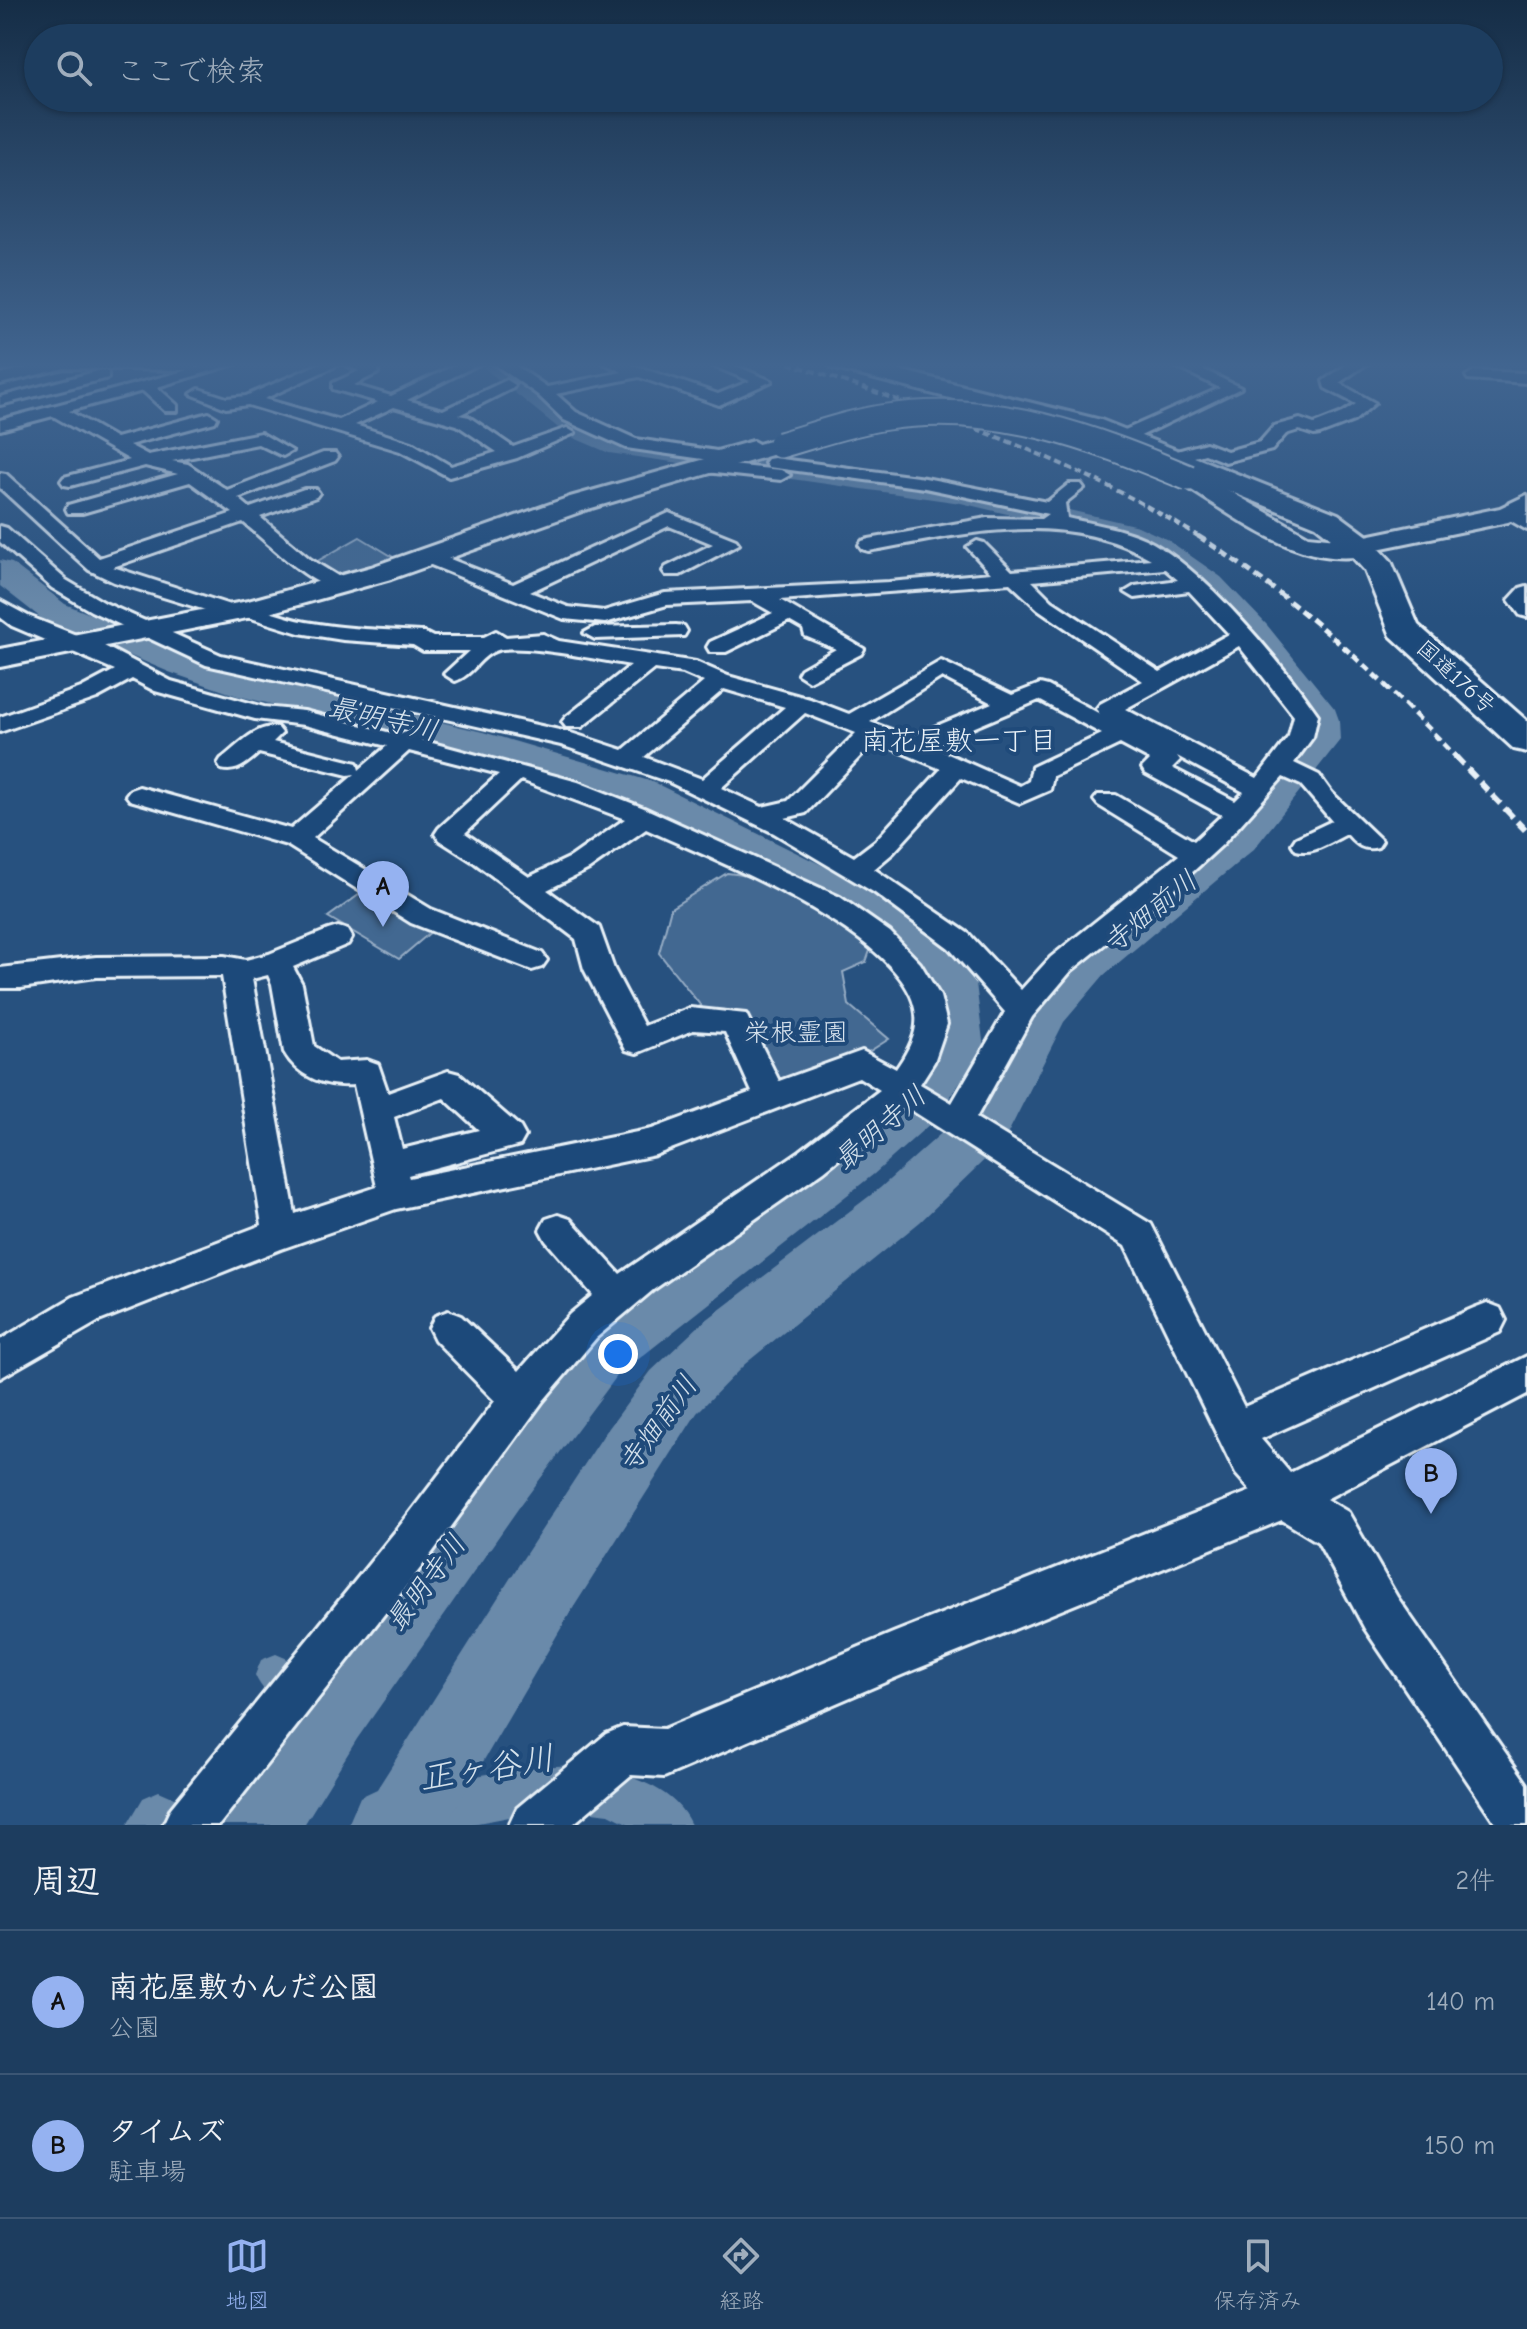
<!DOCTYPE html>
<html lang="ja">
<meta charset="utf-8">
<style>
body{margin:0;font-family:"Comic Neue","Klee One",sans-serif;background:#254465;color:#f1f3f6}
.you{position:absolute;left:618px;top:1354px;width:28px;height:28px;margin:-20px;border:6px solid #fff;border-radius:50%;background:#1a73e8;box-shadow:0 0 0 12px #1a73e833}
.badge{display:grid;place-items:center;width:52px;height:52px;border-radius:50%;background:#95b2f1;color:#111;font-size:26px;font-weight:700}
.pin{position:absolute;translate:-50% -66px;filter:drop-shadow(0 2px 4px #0008)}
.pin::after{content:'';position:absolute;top:42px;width:28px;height:24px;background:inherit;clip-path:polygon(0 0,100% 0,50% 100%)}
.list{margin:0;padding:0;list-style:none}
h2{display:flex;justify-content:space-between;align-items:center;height:104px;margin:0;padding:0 32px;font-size:34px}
h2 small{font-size:26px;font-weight:400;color:#a0aebd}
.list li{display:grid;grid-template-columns:52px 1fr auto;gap:24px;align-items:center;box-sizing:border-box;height:144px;padding:0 32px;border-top:2px solid #3b5674}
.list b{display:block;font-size:30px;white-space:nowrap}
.list p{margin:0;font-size:26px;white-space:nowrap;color:#a0aebd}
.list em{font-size:26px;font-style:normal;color:#a0aebd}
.icon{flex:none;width:44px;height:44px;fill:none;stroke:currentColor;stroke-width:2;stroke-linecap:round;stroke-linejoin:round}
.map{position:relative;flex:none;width:1527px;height:1825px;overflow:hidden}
.search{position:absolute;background:#1d3d5f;box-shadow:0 2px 6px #0004;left:24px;right:24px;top:24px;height:88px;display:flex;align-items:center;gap:20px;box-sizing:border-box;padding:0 28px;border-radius:44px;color:#a0aebd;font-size:30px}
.sheet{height:392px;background:#1d3d5f}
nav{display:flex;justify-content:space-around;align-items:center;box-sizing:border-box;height:112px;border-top:2px solid #3b5674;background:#1d3d5f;font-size:22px;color:#a0aebd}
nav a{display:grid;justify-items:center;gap:4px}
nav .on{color:#95b2f1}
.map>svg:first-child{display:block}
.green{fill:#436891;stroke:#96acc4;stroke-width:2}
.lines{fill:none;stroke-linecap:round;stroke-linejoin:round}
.canal{fill:#6b8aaa;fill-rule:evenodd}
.river{fill:#6b8aaa;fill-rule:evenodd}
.street-casing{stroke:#e8f1f8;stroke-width:6}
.secondary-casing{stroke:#e8f1f8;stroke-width:6}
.highway-casing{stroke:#e8f1f8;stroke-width:6}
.street{fill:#1f4a7a;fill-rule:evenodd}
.secondary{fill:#1f4a7a;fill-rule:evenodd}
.highway{fill:#1f4a7a;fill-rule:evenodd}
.rail-far2{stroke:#e8f1f8;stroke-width:4;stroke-dasharray:7 4;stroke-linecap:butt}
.rail-far1{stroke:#e8f1f8;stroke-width:5;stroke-dasharray:9 5;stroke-linecap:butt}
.rail{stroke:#e8f1f8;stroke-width:6;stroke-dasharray:12 6;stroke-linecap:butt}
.secondary-bridge-casing{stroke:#e8f1f8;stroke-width:29;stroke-linecap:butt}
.secondary-bridge{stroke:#1f4a7a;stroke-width:25}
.labels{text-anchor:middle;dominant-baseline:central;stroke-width:8;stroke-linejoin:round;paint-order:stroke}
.far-street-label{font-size:22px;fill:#e8f1f8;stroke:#1f4a7a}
.park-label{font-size:26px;fill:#d8e3ee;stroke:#1f4a7a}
.water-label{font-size:28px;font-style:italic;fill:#d5e2ec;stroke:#1f4a7a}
.neighbourhood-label{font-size:28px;fill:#e8f1f8;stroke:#1f4a7a}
.near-water-label{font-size:34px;font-style:italic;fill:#d5e2ec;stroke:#1f4a7a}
</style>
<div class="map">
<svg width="1527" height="1825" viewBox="0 0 1527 1825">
<rect width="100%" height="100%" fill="#27517f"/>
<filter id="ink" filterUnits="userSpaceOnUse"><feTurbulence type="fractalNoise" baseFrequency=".0125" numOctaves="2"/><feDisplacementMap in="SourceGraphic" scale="16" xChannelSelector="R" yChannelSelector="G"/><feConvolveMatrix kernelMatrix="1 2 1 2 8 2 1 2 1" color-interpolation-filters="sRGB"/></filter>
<g filter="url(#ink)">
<g class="green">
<path d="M 360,537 L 398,560 L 341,579 L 314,563 Z"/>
<path d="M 727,873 C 780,877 829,915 872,945 L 866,962 L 843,972 L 849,1005 L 889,1039 L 862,1056 L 776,1089 L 736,1018 L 709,1016 L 659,953 L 671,908 Z"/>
<path d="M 363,892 L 432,931 L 399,959 L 328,917 Z"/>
</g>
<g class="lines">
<g class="canal">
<path d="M 276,1654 C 303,1665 341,1685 352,1712 L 345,1727 L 330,1734 C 304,1723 266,1702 255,1675 L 261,1660 Z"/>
<path d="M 575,1765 C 617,1771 673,1783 691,1825 L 631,1825 L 609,1814 L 575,1810 L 541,1811 L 467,1825 L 385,1825 L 382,1818 L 389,1802 C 446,1778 514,1767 575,1765 Z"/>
<path d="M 159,1791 L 175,1798 L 182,1814 L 177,1825 L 127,1825 L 143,1798 Z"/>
</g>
<g class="river">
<path d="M 478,363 L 506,363 L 587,423 L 625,439 L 961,485 L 1138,526 L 1168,540 L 1221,577 L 1267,625 L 1335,709 L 1339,720 L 1340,740 L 1254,849 L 1104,975 L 1064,1022 L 1004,1141 L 920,1222 L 745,1364 L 697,1413 L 570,1613 L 446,1825 L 348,1825 L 360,1797 L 377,1789 L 520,1563 L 603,1436 L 651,1371 L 701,1324 L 880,1188 L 966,1111 L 1026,999 L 1070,951 L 1224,829 L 1300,738 L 1297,711 L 1220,615 L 1173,571 L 1116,540 L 961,503 L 609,453 L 567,435 Z"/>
<path d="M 0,560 L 12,563 L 65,604 L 195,656 L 263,680 L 483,732 L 653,782 L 854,881 L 922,919 L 969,971 L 976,983 L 984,1049 L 932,1122 L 874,1174 L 617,1376 L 520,1506 L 357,1739 L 304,1825 L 218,1825 L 230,1797 L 303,1685 L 472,1460 L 573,1336 L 834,1142 L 894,1092 L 932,1045 L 928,987 L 890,941 L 822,903 L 623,800 L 457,749 L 238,696 L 169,672 L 41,618 L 0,586 Z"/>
</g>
<defs>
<g id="street">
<path d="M 32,363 L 195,363 L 195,368 L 212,363 L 238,363 L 157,387 L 177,405 L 177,411 L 165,411 L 143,391 L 69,411 L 116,438 L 209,413 L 217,418 L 215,422 L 129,445 L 148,455 L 261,433 L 292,451 L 283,456 L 258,444 L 172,461 L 188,464 L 227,490 L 323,453 L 335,453 L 338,457 L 335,461 L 238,498 L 250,508 L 304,489 L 316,489 L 319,493 L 316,497 L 260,517 L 310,559 L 346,581 L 349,585 L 346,589 C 320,596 264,539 243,522 L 113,567 L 233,606 C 260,606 280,617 306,622 C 344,629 384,630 423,632 L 433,637 L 484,637 L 496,631 L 506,637 L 543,634 L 559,641 L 696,662 L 728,676 L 810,699 L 849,714 L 941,661 L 1012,695 L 1040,684 L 1048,686 L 1100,714 L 1096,709 L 1100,704 L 1143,681 L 1038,609 L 1010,583 L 780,600 L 864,649 L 861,654 L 809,681 L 798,674 L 801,669 L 836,649 L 805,636 L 803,629 L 789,621 L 726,652 L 710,652 L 707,647 L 710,642 L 773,613 L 752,601 L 667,605 L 605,623 L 564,619 L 421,561 L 418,557 L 428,551 L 435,553 L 513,584 L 669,513 L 736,540 L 739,544 L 680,575 L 666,575 L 663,571 L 666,567 L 713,544 L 669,526 L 530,592 L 568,607 L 604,611 L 665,593 L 889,582 L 991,573 L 967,547 L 977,541 L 984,543 L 1012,571 L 1151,559 C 1062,508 964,534 869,551 L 862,549 L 859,545 L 862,541 L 869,539 L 987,518 L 1041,519 L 1048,514 L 925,488 L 768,467 L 765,463 L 768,459 L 774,458 L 925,478 L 1047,502 L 1069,484 L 1081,484 L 1084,488 L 1065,503 L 1067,518 C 1093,524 1121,528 1145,539 C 1201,565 1282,663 1318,715 L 1313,737 L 1294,763 L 1319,775 L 1332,793 L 1382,841 L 1378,847 C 1363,851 1357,845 1347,834 C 1330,842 1314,855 1296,850 L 1292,844 L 1296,838 L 1332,821 L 1301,785 L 1283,777 L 1223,844 L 1175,888 L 1071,971 L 1032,1017 L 976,1118 L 1151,1224 L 1244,1407 L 1474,1308 L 1487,1303 L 1500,1308 L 1506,1320 L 1500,1332 L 1261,1439 L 1290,1473 L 1527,1356 L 1527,1394 L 1326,1499 L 1348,1512 L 1397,1597 L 1527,1784 L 1527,1825 L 1497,1825 L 1365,1629 L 1318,1542 L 1282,1520 L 904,1674 L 664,1777 L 631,1775 L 572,1825 L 509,1825 L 517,1808 L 606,1734 L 623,1727 L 664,1729 L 893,1633 L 1251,1491 L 1236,1474 L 1125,1246 L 905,1106 L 824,1171 L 653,1290 L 596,1338 L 543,1401 L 429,1557 L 219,1825 L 163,1825 L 171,1808 L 399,1527 L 495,1401 L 435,1340 L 429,1328 L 435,1316 L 448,1311 L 461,1316 L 519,1371 L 570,1314 L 593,1295 L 546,1241 L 540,1230 L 546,1219 L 558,1215 L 570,1219 L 620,1274 L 800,1151 L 880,1090 L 859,1077 L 655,1155 L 396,1209 L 281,1249 L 99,1321 L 0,1378 L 0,1340 L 73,1297 L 262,1225 L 222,976 L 96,977 L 21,988 L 0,988 L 0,968 L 96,957 L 224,956 L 246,960 L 269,954 L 328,930 L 338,927 L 348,930 L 352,937 L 348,944 L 293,967 L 302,984 L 314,1046 L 337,1062 L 367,1060 L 378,1064 L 388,1093 L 448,1071 L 459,1074 L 520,1127 L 525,1136 L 520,1145 L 408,1175 L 409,1178 L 652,1129 L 752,1092 L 725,1032 L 693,1030 L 637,1053 L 626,1050 L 584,969 L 576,939 L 475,863 L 439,840 L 435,834 L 439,828 L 499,774 L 409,751 L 313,838 L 431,909 L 542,953 L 547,960 L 542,967 L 532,970 L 411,923 L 287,845 L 130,800 L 126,795 L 130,790 L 139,787 L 291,829 L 355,774 L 348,775 L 259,753 C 247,763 238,773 221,769 L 218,764 L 221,759 C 237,747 257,723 278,728 L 282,733 L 273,742 L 357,763 L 359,770 L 387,746 L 304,725 L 255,719 L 155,691 L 132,679 L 97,698 L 0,732 L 0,717 L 81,688 L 115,670 L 12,626 L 0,617 L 0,601 L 28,616 L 104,646 L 171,681 L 264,707 L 304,711 L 399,735 L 412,729 L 420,731 L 424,736 L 421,740 L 578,782 L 644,808 L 840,897 L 890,932 L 920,963 L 940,996 L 947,1024 L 934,1062 L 920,1084 L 952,1103 L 1005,1012 L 949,948 L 875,893 L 774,833 L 669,782 L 561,745 L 206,665 L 91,611 L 52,588 L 0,542 L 0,526 L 7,528 L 66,580 L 105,603 L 221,655 L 568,732 L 623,750 L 704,682 L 683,673 L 654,669 L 582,727 L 566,727 L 562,722 L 566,717 L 631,665 C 602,661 517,642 495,651 C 479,657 472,676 455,681 L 444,674 L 469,651 L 423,651 L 413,645 L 343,640 L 299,633 L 251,618 L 225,616 L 114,582 L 89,570 L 0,488 L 0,473 L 6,474 L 99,558 L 233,513 L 190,482 L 82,513 L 68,513 L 66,509 L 68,505 L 178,474 L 145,466 L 70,486 L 64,485 L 61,481 L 64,477 L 130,460 L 53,416 L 0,430 L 0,420 L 188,370 L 64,368 L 0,384 L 0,374 L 34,366 ZM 1165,569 L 1178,580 L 1135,586 L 1125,592 L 1135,598 L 1189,591 L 1229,634 L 1160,672 L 1052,601 L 1032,581 ZM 1239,646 L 1294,716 L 1289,736 L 1257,778 L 1125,709 ZM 942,677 L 992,703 L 910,737 L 870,722 ZM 724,689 L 785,707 L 702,779 L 644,757 ZM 1039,700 L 1102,734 L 1032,767 L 1029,781 L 1020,786 L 930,746 ZM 805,713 L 856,733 L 788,801 L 762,807 L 721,788 ZM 875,741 L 941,769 L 875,841 L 854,857 L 785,818 L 806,813 ZM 1120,744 L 1150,760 L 1142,768 L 1145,773 L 1222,815 L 1194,841 L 1116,795 L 1098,795 L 1094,800 L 1098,805 L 1179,855 L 1051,957 L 1021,990 L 969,934 L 874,869 L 893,853 L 961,778 L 1020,803 L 1050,790 L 1053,776 ZM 1177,756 L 1244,792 L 1235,801 L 1172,768 L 1180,760 ZM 521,780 L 625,819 L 571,857 L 529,877 L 465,833 ZM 646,829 C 708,858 926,940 916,1025 C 915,1039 904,1058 896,1069 L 862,1051 L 779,1081 L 746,1014 L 690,1008 L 644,1026 L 614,969 L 599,927 L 547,890 L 589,869 ZM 268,975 L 272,984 L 284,1052 C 299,1078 326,1087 354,1085 L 377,1187 L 295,1214 L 252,979 ZM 444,1098 L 479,1130 L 402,1149 L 394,1117 Z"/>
<path d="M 321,363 L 342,363 L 264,399 L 339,420 L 378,402 L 333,389 L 333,383 L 359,371 L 342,363 L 378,367 L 378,373 L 354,385 L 391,396 L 460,363 L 481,363 L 407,400 L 443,410 L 507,380 L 515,385 L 513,388 L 459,415 L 469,417 L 513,447 L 567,428 L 575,433 L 517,458 L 449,477 L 400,451 L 248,405 L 226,408 L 191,394 L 199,389 L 227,398 L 246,396 ZM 394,407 L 457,425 L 497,452 L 451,466 L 412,443 L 355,425 Z"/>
<path d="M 493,363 L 512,363 L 547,387 L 622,372 L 604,363 L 627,363 L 718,394 L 750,381 L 706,363 L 729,363 L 772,381 L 719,405 L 639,377 L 556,394 L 576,412 L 636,439 L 717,451 L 753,441 L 762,446 L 759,450 L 717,461 L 626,448 L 564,420 L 538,395 Z"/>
<path d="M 1169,363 L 1190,363 L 1241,388 L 1130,441 L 1118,441 L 1115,437 L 1118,433 L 1220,388 Z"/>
<path d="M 1349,363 L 1368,363 L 1339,383 L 1375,403 L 1354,421 L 1320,434 L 1314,435 L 1299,430 L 1286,434 L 1272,450 L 1225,462 L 1205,454 L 1172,463 L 1163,458 L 1166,454 L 1206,443 L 1227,451 L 1260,442 L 1274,426 L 1300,419 L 1314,424 L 1342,413 L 1356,404 L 1325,388 L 1323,381 Z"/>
<path d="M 102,370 L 108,372 L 108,378 L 0,405 L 0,397 Z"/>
<path d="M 1474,371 L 1527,373 L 1527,383 L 1468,379 L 1466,376 Z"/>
<path d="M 702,462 L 781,470 L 790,475 L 781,480 L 696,471 L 693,467 L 696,463 Z"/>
<path d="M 1508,508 L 1527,516 L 1527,530 L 1499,514 L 1501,510 Z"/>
<path d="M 1527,586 L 1527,617 L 1520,615 L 1509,600 L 1520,588 Z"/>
<path d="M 676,625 L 684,626 L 687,631 L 684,636 L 595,639 L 584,633 L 595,627 Z"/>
</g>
<g id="secondary">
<path d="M 780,438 L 789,440 L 792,445 L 789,450 L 588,509 L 391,579 L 262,615 L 0,667 L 0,649 L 248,601 L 371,567 L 570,497 Z"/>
<path d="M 1189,470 L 1198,473 L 1308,536 L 1347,540 L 1500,508 L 1527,495 L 1527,514 L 1508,522 L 1377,549 L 1373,554 C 1301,572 1238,518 1180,483 L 1176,478 L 1180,473 Z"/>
</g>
<path id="highway" d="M 829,363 L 871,363 L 1101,420 L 1338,514 L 1369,537 L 1391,561 L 1418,625 L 1527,721 L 1527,752 L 1514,749 L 1391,636 L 1365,571 L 1347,551 L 1316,526 L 1083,432 L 832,368 Z"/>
</defs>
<use href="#street" class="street-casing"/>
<use href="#secondary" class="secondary-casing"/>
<use href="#highway" class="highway-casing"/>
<use href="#street" class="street"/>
<use href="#secondary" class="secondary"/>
<use href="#highway" class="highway"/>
<path class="rail-far2" d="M 789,363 C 932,411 1072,457 1201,538"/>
<path class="rail-far1" d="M 1198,536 C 1295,598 1378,674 1457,758"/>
<path class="rail" d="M 1455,756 L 1527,832"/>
<defs>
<path id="secondary-bridge" d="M 780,445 C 815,435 851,422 887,417 C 995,401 1091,437 1189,478"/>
</defs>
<use href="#secondary-bridge" class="secondary-bridge-casing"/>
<use href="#secondary-bridge" class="secondary-bridge"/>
</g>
</g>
<linearGradient id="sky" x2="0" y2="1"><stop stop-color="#152d46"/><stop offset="0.59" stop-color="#416590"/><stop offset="1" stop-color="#416590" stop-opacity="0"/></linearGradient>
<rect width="1527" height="619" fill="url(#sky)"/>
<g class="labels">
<g class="far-street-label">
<text transform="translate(1456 677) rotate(42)">国道176号</text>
</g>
<g class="park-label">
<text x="796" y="1033">栄根霊園</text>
</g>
<g class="water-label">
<text transform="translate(383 719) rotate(13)">最明寺川</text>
<text transform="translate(1150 912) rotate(-39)">寺畑前川</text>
<text transform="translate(880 1128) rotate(-41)">最明寺川</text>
<text transform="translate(658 1424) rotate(-54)">寺畑前川</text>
<text transform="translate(426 1583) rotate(-53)">最明寺川</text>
</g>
<g class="neighbourhood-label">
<text x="959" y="741">南花屋敷一丁目</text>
</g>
<g class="near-water-label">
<text transform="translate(487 1768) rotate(-9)">正ヶ谷川</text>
</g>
</g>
</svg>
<div class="you"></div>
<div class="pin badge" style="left:383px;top:927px">A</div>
<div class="pin badge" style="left:1431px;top:1514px">B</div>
<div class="search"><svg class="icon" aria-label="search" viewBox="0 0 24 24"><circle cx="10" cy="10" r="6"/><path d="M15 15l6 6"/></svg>ここで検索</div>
</div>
<section class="sheet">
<h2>周辺<small>2件</small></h2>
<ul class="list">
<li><span class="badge">A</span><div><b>南花屋敷かんだ公園</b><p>公園</p></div><em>140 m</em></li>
<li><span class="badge">B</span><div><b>タイムズ</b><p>駐車場</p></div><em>150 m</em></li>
</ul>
</section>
<nav>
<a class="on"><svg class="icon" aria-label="map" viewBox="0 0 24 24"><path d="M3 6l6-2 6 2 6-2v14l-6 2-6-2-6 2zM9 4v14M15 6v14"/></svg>地図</a>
<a><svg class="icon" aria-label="directions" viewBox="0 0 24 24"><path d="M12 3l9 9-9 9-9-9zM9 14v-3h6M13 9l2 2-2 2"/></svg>経路</a>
<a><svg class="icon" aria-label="saved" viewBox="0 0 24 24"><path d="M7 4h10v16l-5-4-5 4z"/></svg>保存済み</a>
</nav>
